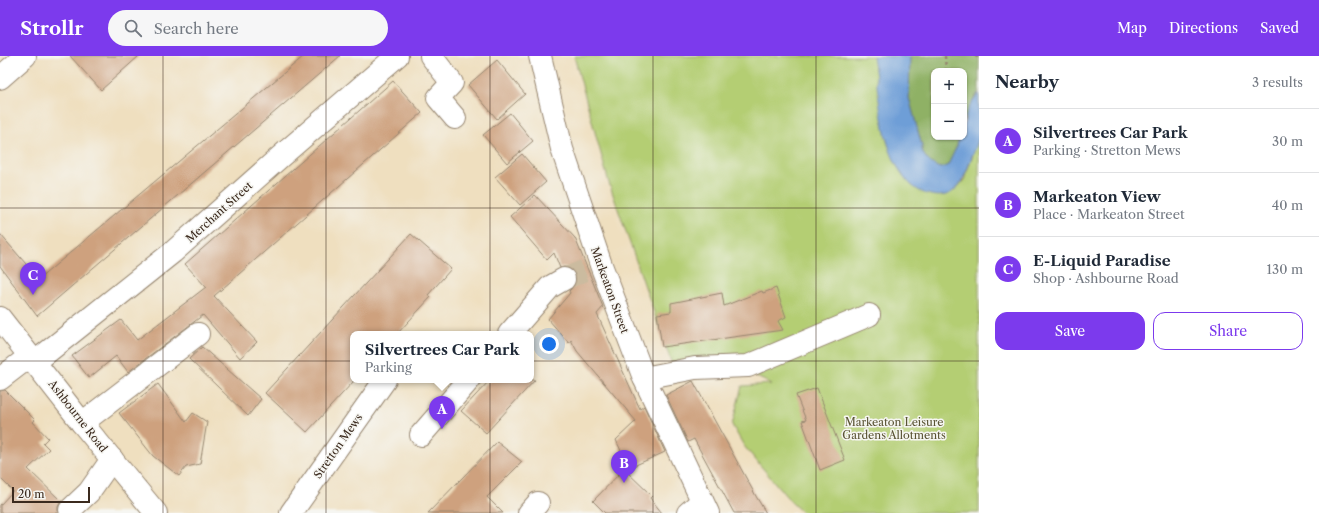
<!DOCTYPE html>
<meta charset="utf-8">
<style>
body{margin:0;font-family:"Libre Caslon Text",serif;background:#f6f6f7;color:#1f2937}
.controls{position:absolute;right:12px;top:12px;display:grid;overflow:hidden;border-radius:8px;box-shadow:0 1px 3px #0004}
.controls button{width:36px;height:36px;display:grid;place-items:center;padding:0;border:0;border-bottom:1px solid #e0e1e3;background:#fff;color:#1f2937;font:20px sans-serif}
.scale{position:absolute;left:12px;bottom:10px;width:78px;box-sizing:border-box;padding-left:4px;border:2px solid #3b2a1e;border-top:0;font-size:11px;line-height:14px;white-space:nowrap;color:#3b2a1e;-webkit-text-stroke:3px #f6f6f2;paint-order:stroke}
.you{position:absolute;left:549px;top:288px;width:14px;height:14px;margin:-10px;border:3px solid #fff;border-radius:50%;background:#1a73e8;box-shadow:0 0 0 6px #1a73e833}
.badge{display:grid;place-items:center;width:26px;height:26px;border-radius:50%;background:#7c3aed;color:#fff;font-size:13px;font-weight:700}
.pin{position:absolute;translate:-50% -33px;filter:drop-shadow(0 1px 2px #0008)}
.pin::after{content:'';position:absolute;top:21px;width:14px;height:12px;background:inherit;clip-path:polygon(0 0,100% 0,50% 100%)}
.popup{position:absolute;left:350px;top:275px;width:184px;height:52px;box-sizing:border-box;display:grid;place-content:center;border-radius:8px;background:#fff;filter:drop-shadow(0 1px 3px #0005);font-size:13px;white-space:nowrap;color:#747a83}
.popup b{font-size:15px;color:#1f2937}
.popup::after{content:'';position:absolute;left:50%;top:100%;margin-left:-8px;border:8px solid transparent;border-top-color:#fff}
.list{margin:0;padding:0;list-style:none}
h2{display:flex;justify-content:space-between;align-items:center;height:52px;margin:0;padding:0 16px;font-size:17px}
h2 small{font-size:13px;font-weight:400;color:#747a83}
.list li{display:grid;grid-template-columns:26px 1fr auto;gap:12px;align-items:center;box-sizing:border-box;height:64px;padding:0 16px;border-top:1px solid #e0e1e3}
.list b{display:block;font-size:15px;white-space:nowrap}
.list p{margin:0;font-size:13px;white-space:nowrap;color:#747a83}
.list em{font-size:13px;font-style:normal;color:#747a83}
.actions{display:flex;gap:8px;padding:12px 16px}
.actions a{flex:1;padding:9px 0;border:1px solid #7c3aed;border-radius:12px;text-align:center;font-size:14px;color:#7c3aed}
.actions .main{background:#7c3aed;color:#fff}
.icon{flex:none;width:22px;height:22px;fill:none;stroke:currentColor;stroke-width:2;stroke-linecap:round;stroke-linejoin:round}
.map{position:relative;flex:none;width:979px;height:457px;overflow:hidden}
header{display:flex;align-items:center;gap:24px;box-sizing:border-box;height:56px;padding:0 20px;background:#7c3aed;color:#fff}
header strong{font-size:19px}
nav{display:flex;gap:22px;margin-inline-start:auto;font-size:14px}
.search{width:280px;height:36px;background:#f6f6f7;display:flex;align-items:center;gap:10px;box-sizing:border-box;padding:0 14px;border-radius:22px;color:#747a83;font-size:15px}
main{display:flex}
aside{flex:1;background:#fff}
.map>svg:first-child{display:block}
.green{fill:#b4ce73;stroke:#787c48}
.forest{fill:#8fb165;stroke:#656e42}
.water{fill:#6e9ed7;stroke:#54647a}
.building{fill:#cea17e}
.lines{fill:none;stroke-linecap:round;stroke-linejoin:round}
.minor-tunnel{stroke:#cbbb9f;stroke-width:22;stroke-dasharray:22 11;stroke-linecap:butt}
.minor-casing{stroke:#95846e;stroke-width:24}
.major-casing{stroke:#95846e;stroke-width:24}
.path{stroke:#95846e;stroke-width:2.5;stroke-dasharray:3 3;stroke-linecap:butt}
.minor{stroke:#fff;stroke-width:22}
.major{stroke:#fff;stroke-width:22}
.grid{fill:none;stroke:#3b2a1e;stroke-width:1;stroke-opacity:0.55}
.labels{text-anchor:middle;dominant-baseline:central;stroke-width:3;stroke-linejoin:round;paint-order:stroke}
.street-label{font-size:11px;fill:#3b2a1e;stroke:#f6f6f2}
.park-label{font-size:11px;fill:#595333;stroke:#f6f6f2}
</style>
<header>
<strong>Strollr</strong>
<div class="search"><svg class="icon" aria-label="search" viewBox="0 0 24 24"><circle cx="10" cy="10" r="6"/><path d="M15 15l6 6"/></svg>Search here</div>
<nav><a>Map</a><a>Directions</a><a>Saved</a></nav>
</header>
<main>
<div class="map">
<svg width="979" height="457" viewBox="0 0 979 457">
<rect width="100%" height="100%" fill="#f6f6f2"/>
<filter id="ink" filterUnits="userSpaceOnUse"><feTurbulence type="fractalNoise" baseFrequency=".025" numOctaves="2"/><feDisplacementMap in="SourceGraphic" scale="8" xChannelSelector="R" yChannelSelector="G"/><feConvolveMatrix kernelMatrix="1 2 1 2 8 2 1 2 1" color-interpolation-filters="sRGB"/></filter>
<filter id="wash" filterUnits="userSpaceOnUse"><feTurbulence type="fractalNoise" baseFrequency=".012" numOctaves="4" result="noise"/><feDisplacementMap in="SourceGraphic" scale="16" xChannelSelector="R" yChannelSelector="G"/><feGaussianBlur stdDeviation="0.9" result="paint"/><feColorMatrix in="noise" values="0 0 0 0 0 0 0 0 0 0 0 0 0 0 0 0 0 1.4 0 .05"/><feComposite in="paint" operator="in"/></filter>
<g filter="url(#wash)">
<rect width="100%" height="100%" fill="#efdfbf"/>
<path class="green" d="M 574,0 L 873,0 L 887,85 L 897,110 L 911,129 L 933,139 L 945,139 L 955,134 L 964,124 L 979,81 L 979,457 L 803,457 L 792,447 L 744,390 L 732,369 L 742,330 L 771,328 L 737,311 L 674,314 L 609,127 Z"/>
<path class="forest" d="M 910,0 L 979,0 L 979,35 L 970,50 L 964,65 L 964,15 L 934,15 L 934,81 L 959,81 L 957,90 L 948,109 C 946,110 944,112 942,112 C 933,112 920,98 922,90 L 909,42 Z"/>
<path class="water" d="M 873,0 L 910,0 L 909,42 L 922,90 C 920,98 933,112 942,112 C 944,111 946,110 948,109 L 957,90 L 959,81 L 964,81 C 964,60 966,54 979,37 C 979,51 979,66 979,80 C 978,87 975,94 972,100 C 965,120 958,145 931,139 C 915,136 905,124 897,110 C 881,81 878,33 873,0 Z"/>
<g id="blocks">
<g class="building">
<path d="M 70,0 L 139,0 L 101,34 Z"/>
<path d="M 304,0 L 340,0 L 37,260 L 0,210 L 0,178 L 39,223 Z"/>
<path d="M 497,4 L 525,38 L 497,63 L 468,29 Z"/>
<path d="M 393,25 L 422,57 L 214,240 L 257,286 L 240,302 L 203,259 L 128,316 L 116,300 L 89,322 L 72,300 L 121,264 L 137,284 L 206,231 L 185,208 Z"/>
<path d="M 510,57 L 533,85 L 507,107 L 483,79 Z"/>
<path d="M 522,98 L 546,126 L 520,149 L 495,121 Z"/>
<path d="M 535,139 L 575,182 L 603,251 L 597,258 L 640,353 L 644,350 L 665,396 L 629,412 L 616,384 L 636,365 L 577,295 L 571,284 L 569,287 L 548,263 L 570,237 L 569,235 L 575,229 L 576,223 L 575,217 L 570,212 L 564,211 L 560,212 L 554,197 L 547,204 L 510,161 Z"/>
<path d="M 411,178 L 451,213 L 428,239 L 431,241 L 397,278 L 353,278 L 353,326 L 307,376 L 265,337 Z"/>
<path d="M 776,232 L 786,261 L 778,265 L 783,274 L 662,291 L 657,258 L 671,256 L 671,247 L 722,237 L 724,250 L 762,235 L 763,237 Z"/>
<path d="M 202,291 L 261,343 L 248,360 L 189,303 Z"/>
<path d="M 490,324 L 535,324 L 486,377 L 461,355 Z"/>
<path d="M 693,325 L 757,442 L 766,457 L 734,457 L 694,383 L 688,386 L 666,339 Z"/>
<path d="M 158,328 L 186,366 L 193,357 L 207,366 L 200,408 L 186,411 L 179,420 L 153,400 L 119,357 Z"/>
<path d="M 817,332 L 845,404 L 820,414 L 802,365 L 806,364 L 796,339 Z"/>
<path d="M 5,334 L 35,364 L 33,366 L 48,382 L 43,387 L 49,393 L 28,413 L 61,445 L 58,451 L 58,457 L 0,457 L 0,449 L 13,435 L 0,422 L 0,335 Z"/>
<path d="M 497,386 L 522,406 L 487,441 L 503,457 L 428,457 Z"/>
<path d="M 624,413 L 652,440 L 650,442 L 662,457 L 605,457 L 593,445 Z"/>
</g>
</g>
</g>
<g filter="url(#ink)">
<use href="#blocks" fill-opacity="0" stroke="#95846e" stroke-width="1"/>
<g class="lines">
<path class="minor-tunnel" d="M 564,223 L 588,213"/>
<defs>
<g id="minor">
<path d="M 431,0 L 452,27 L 438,42 L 455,62"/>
<path d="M 540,0 L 562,93 L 601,209 L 644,322 L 708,457"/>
<path d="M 0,22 L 25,0"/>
<path d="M 509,278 L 550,231 L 564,223"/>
<path d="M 35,306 L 173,196 L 280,101 L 397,0"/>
<path d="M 644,322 L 695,312 L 748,310 L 869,259"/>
<path d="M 0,323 L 30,300"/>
<path d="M 82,367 L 198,278"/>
<path d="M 421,379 L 469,324"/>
<path d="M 70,454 L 89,436 L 112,403"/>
<path d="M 291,457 L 385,324"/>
<path d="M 529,457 L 538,447"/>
<path d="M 688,457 L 702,445"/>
</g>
<path id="major" d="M 0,262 L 82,367 L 156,457"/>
</defs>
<use href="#minor" class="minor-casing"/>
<use href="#major" class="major-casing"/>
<g class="path">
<path d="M 945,0 L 946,15"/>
<path d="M 975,0 L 979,1"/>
</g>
<use href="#minor" class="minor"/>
<use href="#major" class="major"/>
</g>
</g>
<path class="grid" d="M 163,0 L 163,457M 326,0 L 326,457M 490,0 L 490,457M 653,0 L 653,457M 816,0 L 816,457M 0,152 L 979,152M 0,305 L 979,305"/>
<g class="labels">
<g class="street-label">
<text transform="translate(219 156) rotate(-42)">Merchant Street</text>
<text transform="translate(610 234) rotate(70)">Markeaton Street</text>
<text transform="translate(78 360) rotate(52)">Ashbourne Road</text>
<text transform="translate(338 390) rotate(-55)">Stretton Mews</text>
</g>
<g class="park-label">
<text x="894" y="366">Markeaton Leisure<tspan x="894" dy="13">Gardens Allotments</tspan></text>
</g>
</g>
</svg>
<div class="controls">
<button>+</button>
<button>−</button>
</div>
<div class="scale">20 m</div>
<div class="you"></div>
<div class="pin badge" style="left:442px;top:373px">A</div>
<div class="popup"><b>Silvertrees Car Park</b>Parking</div>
<div class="pin badge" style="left:624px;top:427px">B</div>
<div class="pin badge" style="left:33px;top:239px">C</div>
</div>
<aside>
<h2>Nearby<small>3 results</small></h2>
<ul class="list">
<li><span class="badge">A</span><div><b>Silvertrees Car Park</b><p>Parking · Stretton Mews</p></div><em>30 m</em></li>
<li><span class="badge">B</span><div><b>Markeaton View</b><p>Place · Markeaton Street</p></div><em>40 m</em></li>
<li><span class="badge">C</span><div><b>E-Liquid Paradise</b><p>Shop · Ashbourne Road</p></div><em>130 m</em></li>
</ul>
<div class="actions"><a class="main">Save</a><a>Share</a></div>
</aside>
</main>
